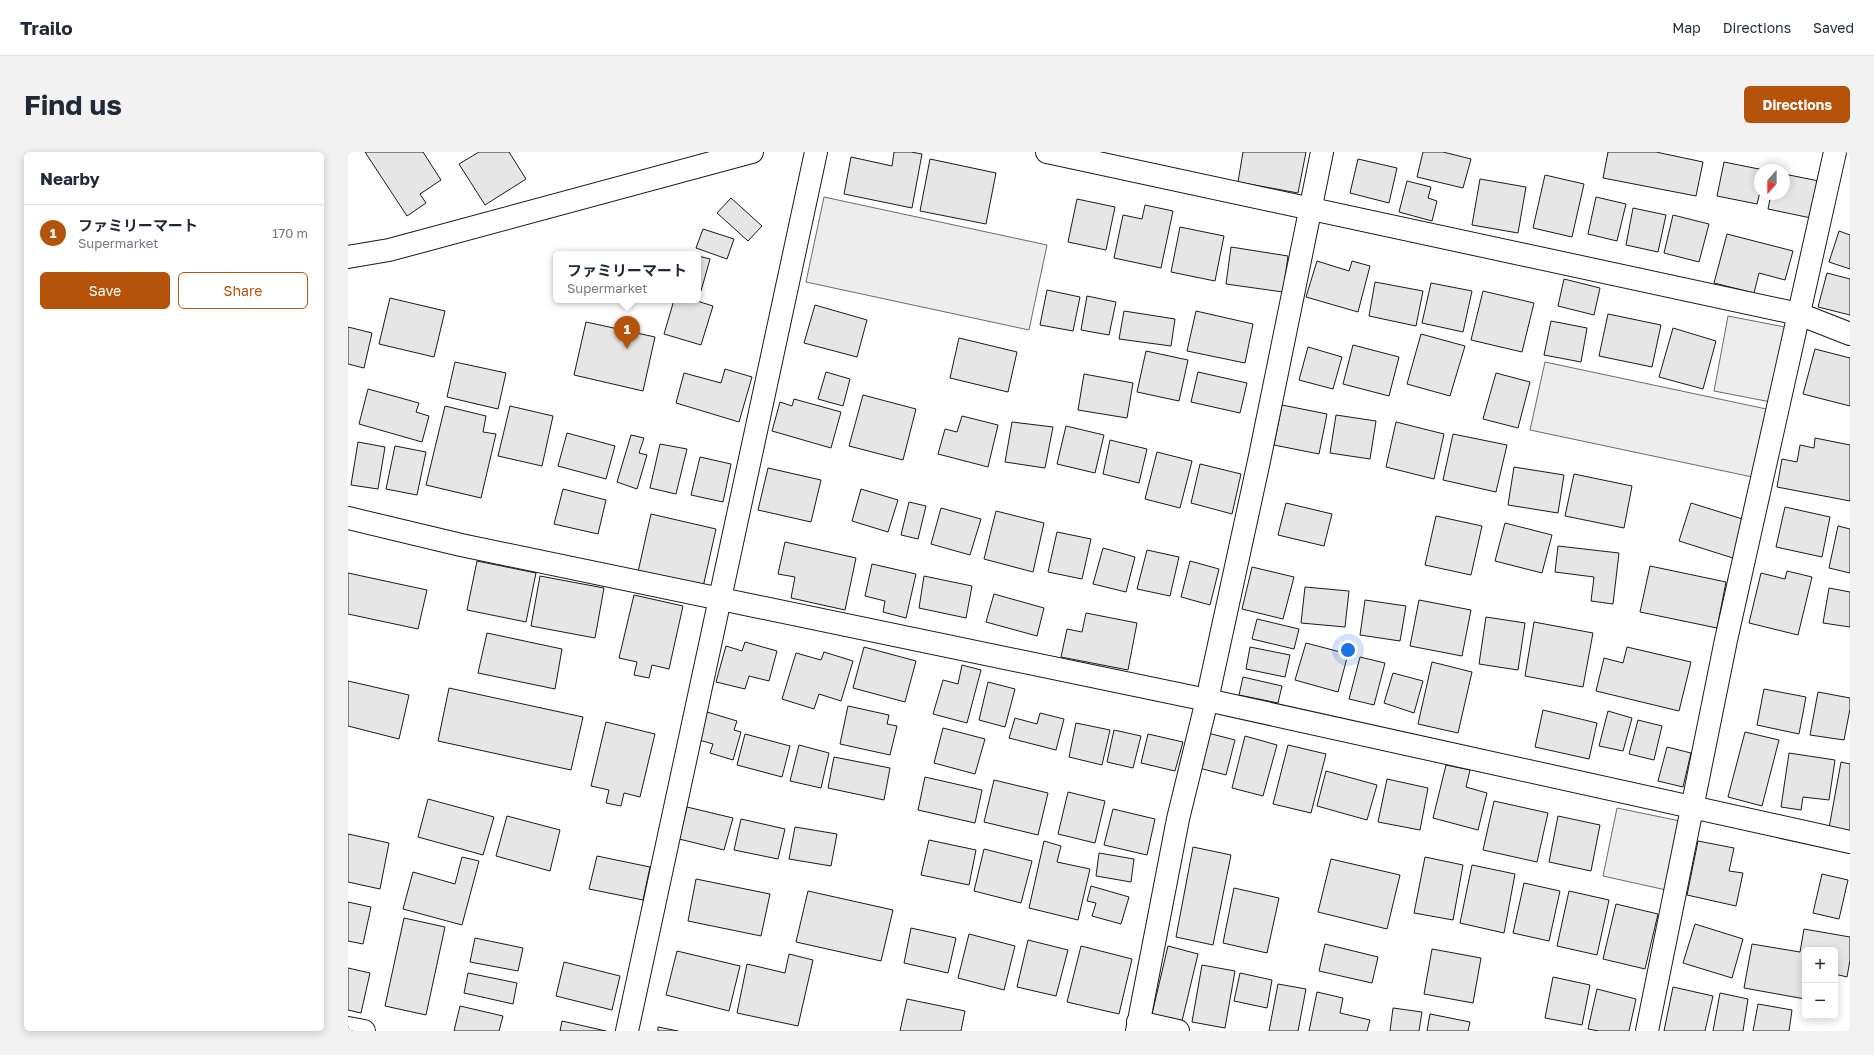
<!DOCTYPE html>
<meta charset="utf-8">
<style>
body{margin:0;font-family:"Golos Text","Noto Sans JP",sans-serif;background:#f2f2f3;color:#1f2937}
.controls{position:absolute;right:12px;bottom:12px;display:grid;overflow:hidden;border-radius:6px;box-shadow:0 2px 10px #0003}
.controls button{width:36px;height:36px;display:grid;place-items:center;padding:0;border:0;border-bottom:1px solid #e0e1e3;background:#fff;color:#1f2937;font:20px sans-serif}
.compass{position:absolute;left:1406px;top:12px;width:36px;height:36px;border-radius:50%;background:#fff;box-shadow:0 2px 10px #0003;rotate:201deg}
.you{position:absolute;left:1000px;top:498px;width:14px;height:14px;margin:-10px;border:3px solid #fff;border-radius:50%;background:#1a73e8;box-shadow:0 0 0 6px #1a73e833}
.badge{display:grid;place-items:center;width:26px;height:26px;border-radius:50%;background:#b45309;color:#fff;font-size:13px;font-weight:700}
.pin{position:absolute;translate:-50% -33px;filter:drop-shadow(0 1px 2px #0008)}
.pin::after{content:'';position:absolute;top:21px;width:14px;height:12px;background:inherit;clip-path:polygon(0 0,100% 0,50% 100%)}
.popup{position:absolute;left:205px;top:99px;width:148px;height:52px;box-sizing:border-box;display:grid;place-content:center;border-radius:6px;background:#fff;filter:drop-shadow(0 1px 3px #0005);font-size:13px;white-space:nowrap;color:#747a83}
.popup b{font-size:15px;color:#1f2937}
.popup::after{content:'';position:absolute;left:50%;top:100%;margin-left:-8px;border:8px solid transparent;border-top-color:#fff}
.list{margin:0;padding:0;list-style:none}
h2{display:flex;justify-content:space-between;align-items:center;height:52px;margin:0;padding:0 16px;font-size:17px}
h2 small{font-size:13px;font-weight:400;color:#747a83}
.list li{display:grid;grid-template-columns:26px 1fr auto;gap:12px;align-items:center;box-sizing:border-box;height:56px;padding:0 16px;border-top:1px solid #e0e1e3}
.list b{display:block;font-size:15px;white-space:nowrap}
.list p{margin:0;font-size:13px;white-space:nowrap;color:#747a83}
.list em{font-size:13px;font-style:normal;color:#747a83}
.actions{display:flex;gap:8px;padding:12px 16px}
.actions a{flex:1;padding:9px 0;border:1px solid #b45309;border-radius:6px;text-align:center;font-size:14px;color:#b45309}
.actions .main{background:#b45309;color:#fff}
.map{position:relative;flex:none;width:1502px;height:879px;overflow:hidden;border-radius:6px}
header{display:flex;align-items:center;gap:24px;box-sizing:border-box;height:56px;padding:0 20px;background:#fff;border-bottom:1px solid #e0e1e3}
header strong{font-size:19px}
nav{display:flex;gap:22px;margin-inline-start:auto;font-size:14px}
.intro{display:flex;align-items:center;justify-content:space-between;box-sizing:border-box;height:96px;padding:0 24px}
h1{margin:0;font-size:28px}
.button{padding:10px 18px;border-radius:6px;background:#b45309;color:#fff;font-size:14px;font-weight:700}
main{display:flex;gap:24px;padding:0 24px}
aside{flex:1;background:#fff;border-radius:6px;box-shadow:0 2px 10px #0003}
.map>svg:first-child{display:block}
.built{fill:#ededed;stroke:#6a6a6a}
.building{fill:#e6e6e6;stroke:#1a1a1a}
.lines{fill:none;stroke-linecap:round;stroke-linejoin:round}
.minor-casing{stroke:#1a1a1a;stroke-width:24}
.minor{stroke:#fff;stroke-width:22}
</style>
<header>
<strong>Trailo</strong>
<nav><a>Map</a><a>Directions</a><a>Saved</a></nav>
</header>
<div class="intro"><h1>Find us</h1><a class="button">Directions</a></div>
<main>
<aside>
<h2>Nearby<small></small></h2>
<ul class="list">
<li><span class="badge">1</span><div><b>ファミリーマート</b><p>Supermarket</p></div><em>170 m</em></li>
</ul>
<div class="actions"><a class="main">Save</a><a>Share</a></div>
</aside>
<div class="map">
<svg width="1502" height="879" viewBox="0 0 1502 879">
<rect width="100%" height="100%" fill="#fff"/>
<g class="built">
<path d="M 476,45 L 699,93 L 681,178 L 458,130 Z"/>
<path d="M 1380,164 L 1442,176 L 1428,251 L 1366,239 Z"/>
<path d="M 1197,210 L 1423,258 L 1409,326 L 1182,278 Z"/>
<path d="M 1269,656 L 1332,669 L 1318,738 L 1255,724 Z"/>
</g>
<g class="building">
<path d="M 17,0 L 75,0 L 93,28 L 72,42 L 78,51 L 59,64 Z"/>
<path d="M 131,0 L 161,0 L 178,27 L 137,53 L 111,12 Z"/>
<path d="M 546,0 L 563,0 L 574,2 L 564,56 L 496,42 L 503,5 L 544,14 Z"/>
<path d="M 895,0 L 958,0 L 950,41 L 890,30 Z"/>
<path d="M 1075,0 L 1095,0 L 1123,7 L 1115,36 L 1069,25 Z"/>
<path d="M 1260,0 L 1308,0 L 1355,10 L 1348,44 L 1255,26 Z"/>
<path d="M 582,7 L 648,21 L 638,72 L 572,59 Z"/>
<path d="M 1010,7 L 1049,16 L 1041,51 L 1002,41 Z"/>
<path d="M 1376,10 L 1416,18 L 1412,18 L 1412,40 L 1409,52 L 1369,44 Z"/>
<path d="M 1436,22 L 1471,29 L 1463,66 L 1420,57 L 1423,42 L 1436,42 Z"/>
<path d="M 1197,23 L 1236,32 L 1224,85 L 1185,76 Z"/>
<path d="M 1132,27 L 1178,35 L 1170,81 L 1124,73 Z"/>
<path d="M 1059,29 L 1083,35 L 1080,46 L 1089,49 L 1084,69 L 1051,60 Z"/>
<path d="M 1248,45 L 1278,52 L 1269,89 L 1240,82 Z"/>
<path d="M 383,46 L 414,74 L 400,89 L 369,61 Z"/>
<path d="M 729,47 L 767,55 L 758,98 L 720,90 Z"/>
<path d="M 797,53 L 825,59 L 813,116 L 766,106 L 775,63 L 794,67 Z"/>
<path d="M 1285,56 L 1318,63 L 1310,100 L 1278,93 Z"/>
<path d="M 1325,63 L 1361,72 L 1351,110 L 1316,101 Z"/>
<path d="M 832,75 L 876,84 L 867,129 L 823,120 Z"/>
<path d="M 355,77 L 386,87 L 379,107 L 348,96 Z"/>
<path d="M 1491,79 L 1502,83 L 1502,117 L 1481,110 Z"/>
<path d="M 1379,82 L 1445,99 L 1437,128 L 1411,121 L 1406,141 L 1366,131 Z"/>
<path d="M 883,95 L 940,104 L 935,140 L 878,132 Z"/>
<path d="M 350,104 L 362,107 L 353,139 L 350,138 Z"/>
<path d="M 969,109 L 1001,119 L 1004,109 L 1022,114 L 1010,160 L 958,145 Z"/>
<path d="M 1479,121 L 1502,127 L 1502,163 L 1470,155 Z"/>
<path d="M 1216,127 L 1252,136 L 1246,163 L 1210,154 Z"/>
<path d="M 1027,130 L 1075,139 L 1068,174 L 1021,164 Z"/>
<path d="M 1083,131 L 1124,139 L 1115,180 L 1074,171 Z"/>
<path d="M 699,138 L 732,145 L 725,179 L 692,173 Z"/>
<path d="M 1135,139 L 1186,151 L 1174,200 L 1123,188 Z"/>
<path d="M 739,144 L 768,150 L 761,183 L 733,178 Z"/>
<path d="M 42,146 L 97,159 L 86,205 L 31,192 Z"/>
<path d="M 326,148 L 346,148 L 365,154 L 353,193 L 316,182 Z"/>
<path d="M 467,153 L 519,168 L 509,205 L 456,191 Z"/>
<path d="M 776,159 L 827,167 L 823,194 L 771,187 Z"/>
<path d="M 848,159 L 905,172 L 897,211 L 839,199 Z"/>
<path d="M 1260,162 L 1313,173 L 1304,215 L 1251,204 Z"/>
<path d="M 1203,169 L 1239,176 L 1233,210 L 1196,203 Z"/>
<path d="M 238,170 L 307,185 L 295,239 L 226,223 Z"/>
<path d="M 0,175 L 24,181 L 16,216 L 0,212 Z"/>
<path d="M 1325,176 L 1368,189 L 1355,237 L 1311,225 Z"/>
<path d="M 1073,182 L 1117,194 L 1102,244 L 1059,232 Z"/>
<path d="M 611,186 L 669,200 L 660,240 L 602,226 Z"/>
<path d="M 1005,193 L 1051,205 L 1041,244 L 995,232 Z"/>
<path d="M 960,195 L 994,205 L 985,237 L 951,228 Z"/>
<path d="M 1467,197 L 1502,206 L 1502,254 L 1455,242 Z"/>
<path d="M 798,199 L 840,208 L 831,249 L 789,240 Z"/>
<path d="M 107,210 L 158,221 L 150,257 L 99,245 Z"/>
<path d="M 377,217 L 404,225 L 391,270 L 328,251 L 336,221 L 373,231 Z"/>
<path d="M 478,220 L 502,227 L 495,254 L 470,247 Z"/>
<path d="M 850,220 L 899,231 L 892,261 L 843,250 Z"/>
<path d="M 1148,221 L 1182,230 L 1170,276 L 1135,267 Z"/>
<path d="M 736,222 L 785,231 L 779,266 L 730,258 Z"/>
<path d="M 20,237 L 71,251 L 68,260 L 81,264 L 74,290 L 11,272 Z"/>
<path d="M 515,243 L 568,257 L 555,308 L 501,294 Z"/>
<path d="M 446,247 L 493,260 L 483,296 L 424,279 L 432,250 L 444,254 Z"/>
<path d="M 934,253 L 979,262 L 971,302 L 926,293 Z"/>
<path d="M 97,254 L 138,264 L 135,280 L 148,282 L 133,346 L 78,333 Z"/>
<path d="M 162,254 L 205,264 L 194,314 L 150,304 Z"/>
<path d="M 988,263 L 1028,269 L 1022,307 L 982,301 Z"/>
<path d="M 614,264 L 650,273 L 640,315 L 590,302 L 597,277 L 609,280 Z"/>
<path d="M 664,270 L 705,275 L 697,316 L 657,310 Z"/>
<path d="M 1048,270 L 1096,282 L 1086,327 L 1038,315 Z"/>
<path d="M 718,274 L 756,283 L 747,321 L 709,312 Z"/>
<path d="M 219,281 L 267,294 L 258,327 L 210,314 Z"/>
<path d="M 1105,282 L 1159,293 L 1148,340 L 1095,328 Z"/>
<path d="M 283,283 L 296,286 L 291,301 L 299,303 L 289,337 L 269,330 Z"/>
<path d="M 1467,286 L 1502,293 L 1502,349 L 1429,335 L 1434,307 L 1449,310 L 1452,293 L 1466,296 Z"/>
<path d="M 762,288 L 799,297 L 791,331 L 755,322 Z"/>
<path d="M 10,290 L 37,295 L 30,337 L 3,333 Z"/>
<path d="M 312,292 L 339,297 L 328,342 L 302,336 Z"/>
<path d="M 47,294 L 78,300 L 69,343 L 38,337 Z"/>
<path d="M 809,300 L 844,309 L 832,356 L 797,347 Z"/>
<path d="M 352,305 L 383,312 L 375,350 L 343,343 Z"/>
<path d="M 852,312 L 893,322 L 884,362 L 843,351 Z"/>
<path d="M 1166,315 L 1216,323 L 1210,361 L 1160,353 Z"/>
<path d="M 420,316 L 473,328 L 463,370 L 410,358 Z"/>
<path d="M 1226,322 L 1284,334 L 1276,376 L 1217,364 Z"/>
<path d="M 215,337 L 258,348 L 250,382 L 206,372 Z"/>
<path d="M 513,337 L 550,348 L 540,380 L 504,369 Z"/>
<path d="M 561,350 L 578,354 L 570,387 L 553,383 Z"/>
<path d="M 938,351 L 984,362 L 976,394 L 930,383 Z"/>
<path d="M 1343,351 L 1401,369 L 1388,407 L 1331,389 Z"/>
<path d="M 1437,355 L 1482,365 L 1474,405 L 1428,395 Z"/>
<path d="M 593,356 L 633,367 L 622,403 L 583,392 Z"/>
<path d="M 648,359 L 696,371 L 685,420 L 636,407 Z"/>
<path d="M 303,362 L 368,377 L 355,435 L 290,420 Z"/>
<path d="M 1088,364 L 1134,374 L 1123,423 L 1077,413 Z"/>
<path d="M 1157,371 L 1204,383 L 1194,421 L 1147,409 Z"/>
<path d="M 1490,374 L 1502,377 L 1502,421 L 1481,416 Z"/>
<path d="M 709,380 L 743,387 L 734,427 L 700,420 Z"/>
<path d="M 437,390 L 508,406 L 497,458 L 443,446 L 447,425 L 430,422 Z"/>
<path d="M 1210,394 L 1271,401 L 1265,452 L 1243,449 L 1246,425 L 1207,420 Z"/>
<path d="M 755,396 L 787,405 L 778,440 L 745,432 Z"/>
<path d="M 799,398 L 831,405 L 822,444 L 789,437 Z"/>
<path d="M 129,409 L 188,421 L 178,470 L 119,458 Z"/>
<path d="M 842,409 L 871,417 L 862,453 L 833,445 Z"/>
<path d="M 524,412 L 568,422 L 558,466 L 535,460 L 537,449 L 517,444 Z"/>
<path d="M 1302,414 L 1378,430 L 1369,476 L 1292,460 Z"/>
<path d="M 904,415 L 946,425 L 935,467 L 894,457 Z"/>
<path d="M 1439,419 L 1464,425 L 1450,483 L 1401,471 L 1413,421 L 1437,427 Z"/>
<path d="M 0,421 L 79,438 L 70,477 L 0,462 Z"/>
<path d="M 192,424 L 256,436 L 247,486 L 183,474 Z"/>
<path d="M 576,424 L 624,434 L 618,466 L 571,456 Z"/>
<path d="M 957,435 L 1001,439 L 997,475 L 953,471 Z"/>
<path d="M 1481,436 L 1502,440 L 1502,475 L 1475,471 Z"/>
<path d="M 646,442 L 696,456 L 689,484 L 638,470 Z"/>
<path d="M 286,443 L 335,454 L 321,517 L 304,513 L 301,526 L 286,523 L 289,510 L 271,506 Z"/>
<path d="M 1017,448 L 1058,454 L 1052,489 L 1012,483 Z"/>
<path d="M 1071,448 L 1123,458 L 1114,504 L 1062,494 Z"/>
<path d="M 738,461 L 789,471 L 780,518 L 713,505 L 719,477 L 734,480 Z"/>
<path d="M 1138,465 L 1177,471 L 1170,518 L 1131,512 Z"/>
<path d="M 909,467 L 951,477 L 946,497 L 904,487 Z"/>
<path d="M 1186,470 L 1245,481 L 1235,535 L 1177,524 Z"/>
<path d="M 139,481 L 214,497 L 207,537 L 130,521 Z"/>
<path d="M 397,490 L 429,499 L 421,529 L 401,524 L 397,537 L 368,530 L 378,494 L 394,499 Z"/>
<path d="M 958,491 L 1000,502 L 990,540 L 947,528 Z"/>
<path d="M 516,495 L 568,509 L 557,550 L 505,536 Z"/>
<path d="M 902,495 L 942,503 L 937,525 L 898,517 Z"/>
<path d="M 1279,495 L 1343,510 L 1331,559 L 1248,539 L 1256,506 L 1275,511 Z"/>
<path d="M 476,500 L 505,509 L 493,549 L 471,542 L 466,557 L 434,547 L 448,501 L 473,508 Z"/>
<path d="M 1012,505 L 1037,511 L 1026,553 L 1001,547 Z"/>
<path d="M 1084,510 L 1124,520 L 1110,581 L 1070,572 Z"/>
<path d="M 614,513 L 633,518 L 619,571 L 585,562 L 595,528 L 610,532 Z"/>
<path d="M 1045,521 L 1075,529 L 1066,561 L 1036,551 Z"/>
<path d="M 895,525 L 934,534 L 930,551 L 891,543 Z"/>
<path d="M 0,529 L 61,543 L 51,587 L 0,574 Z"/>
<path d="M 640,530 L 667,537 L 657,575 L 631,568 Z"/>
<path d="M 101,536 L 235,565 L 223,618 L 90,589 Z"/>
<path d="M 1416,537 L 1458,545 L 1451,582 L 1409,573 Z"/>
<path d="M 1470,540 L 1502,546 L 1502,557 L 1496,588 L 1462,583 Z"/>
<path d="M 500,554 L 541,563 L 539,572 L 549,574 L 542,603 L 492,592 Z"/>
<path d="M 1195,558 L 1249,571 L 1241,607 L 1187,595 Z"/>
<path d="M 1260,559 L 1284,566 L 1275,599 L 1251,594 Z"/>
<path d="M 359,560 L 389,569 L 386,578 L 393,580 L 385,608 L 362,601 L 365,592 L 351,588 Z"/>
<path d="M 692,561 L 716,567 L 708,598 L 661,586 L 667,566 L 689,572 Z"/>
<path d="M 1290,568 L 1314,574 L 1306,608 L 1281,602 Z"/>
<path d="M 258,570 L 307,582 L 292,645 L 276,641 L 273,654 L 258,651 L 261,638 L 243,634 Z"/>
<path d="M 728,571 L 762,578 L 754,613 L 721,605 Z"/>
<path d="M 595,576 L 637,587 L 627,622 L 586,611 Z"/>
<path d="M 766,578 L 793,584 L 785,616 L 759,610 Z"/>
<path d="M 1397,580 L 1431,588 L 1414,654 L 1380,645 Z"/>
<path d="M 860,581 L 887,588 L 878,623 L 851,616 Z"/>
<path d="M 397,582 L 442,594 L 434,625 L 389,613 Z"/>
<path d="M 800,582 L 835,590 L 827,619 L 793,611 Z"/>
<path d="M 897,584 L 929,593 L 915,644 L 884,636 Z"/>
<path d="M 451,593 L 481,601 L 473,636 L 442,629 Z"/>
<path d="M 940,593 L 978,602 L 963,661 L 925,652 Z"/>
<path d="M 1319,595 L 1343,601 L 1335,635 L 1310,629 Z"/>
<path d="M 1441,601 L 1487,608 L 1481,648 L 1455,645 L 1453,658 L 1433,655 Z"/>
<path d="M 486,605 L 542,616 L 536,648 L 480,636 Z"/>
<path d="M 1493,610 L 1502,612 L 1502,680 L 1481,676 Z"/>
<path d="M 1098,613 L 1122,618 L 1118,635 L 1139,641 L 1130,678 L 1085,666 Z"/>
<path d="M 978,619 L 1029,633 L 1019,668 L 969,654 Z"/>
<path d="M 577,625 L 634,638 L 627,671 L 570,658 Z"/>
<path d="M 1039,627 L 1080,636 L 1072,678 L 1030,670 Z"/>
<path d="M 646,628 L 700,641 L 690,683 L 636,670 Z"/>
<path d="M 720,640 L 757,649 L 747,691 L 710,682 Z"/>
<path d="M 80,647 L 146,665 L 135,703 L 70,685 Z"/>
<path d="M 1146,649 L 1200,661 L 1189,710 L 1135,698 Z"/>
<path d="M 339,655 L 385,666 L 376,698 L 331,687 Z"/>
<path d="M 765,657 L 807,667 L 799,703 L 756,693 Z"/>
<path d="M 159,664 L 212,678 L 202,719 L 148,704 Z"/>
<path d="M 1210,664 L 1252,673 L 1243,719 L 1201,710 Z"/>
<path d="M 393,667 L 437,677 L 430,707 L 386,698 Z"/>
<path d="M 447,675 L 489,682 L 483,714 L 441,707 Z"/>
<path d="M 0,682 L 41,691 L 32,737 L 0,730 Z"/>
<path d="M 581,688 L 628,698 L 621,733 L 573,723 Z"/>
<path d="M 696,689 L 713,694 L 709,710 L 742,717 L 730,768 L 681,756 Z"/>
<path d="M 1350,689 L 1386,696 L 1381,719 L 1395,721 L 1388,754 L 1339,743 Z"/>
<path d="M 845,695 L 883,703 L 865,793 L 828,785 Z"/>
<path d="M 636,697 L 684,709 L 673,751 L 626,739 Z"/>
<path d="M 751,701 L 786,707 L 783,730 L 748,724 Z"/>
<path d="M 249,704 L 302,715 L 295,748 L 241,737 Z"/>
<path d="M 114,705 L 131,709 L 114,773 L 55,757 L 65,720 L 107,732 Z"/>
<path d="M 1077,705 L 1115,713 L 1105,768 L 1066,761 Z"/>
<path d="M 983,707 L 1052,723 L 1039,777 L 970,760 Z"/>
<path d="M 1124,713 L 1167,722 L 1156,781 L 1112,771 Z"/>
<path d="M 1474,722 L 1500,728 L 1491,767 L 1465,761 Z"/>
<path d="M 348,727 L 422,742 L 413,784 L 340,769 Z"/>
<path d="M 1176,731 L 1212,739 L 1201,789 L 1165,781 Z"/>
<path d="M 743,734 L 781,745 L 773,772 L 744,764 L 748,751 L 739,749 Z"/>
<path d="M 886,736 L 931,746 L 919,801 L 875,791 Z"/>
<path d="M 460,739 L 545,758 L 533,809 L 448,790 Z"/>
<path d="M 1221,739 L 1261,748 L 1249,803 L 1209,794 Z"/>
<path d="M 0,750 L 23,755 L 15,792 L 0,789 Z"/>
<path d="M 1268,752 L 1310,762 L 1297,817 L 1255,807 Z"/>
<path d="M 56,766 L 97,775 L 78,863 L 37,854 Z"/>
<path d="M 1347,772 L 1395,787 L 1384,826 L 1335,811 Z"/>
<path d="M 563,776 L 608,786 L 600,821 L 556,811 Z"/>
<path d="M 1456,777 L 1502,785 L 1502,808 L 1499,825 L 1487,822 L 1487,798 L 1457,798 L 1457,847 L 1396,836 L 1404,792 L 1452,800 Z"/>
<path d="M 621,782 L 667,794 L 656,838 L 610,826 Z"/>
<path d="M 127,786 L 175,796 L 170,819 L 122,810 Z"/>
<path d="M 680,788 L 720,798 L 708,844 L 669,835 Z"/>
<path d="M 977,792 L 1030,805 L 1024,831 L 971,819 Z"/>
<path d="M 733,794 L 784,807 L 771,862 L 719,850 Z"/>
<path d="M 820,794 L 850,802 L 834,869 L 804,862 Z"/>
<path d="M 1084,797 L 1133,806 L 1125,851 L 1076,842 Z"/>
<path d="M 329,799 L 392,814 L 381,859 L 318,843 Z"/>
<path d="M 441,802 L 465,808 L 450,874 L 389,861 L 399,812 L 437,821 Z"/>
<path d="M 216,810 L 272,824 L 264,858 L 208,844 Z"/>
<path d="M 854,813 L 887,819 L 877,876 L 844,870 Z"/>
<path d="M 0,816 L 22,821 L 13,861 L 0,858 Z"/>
<path d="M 120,821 L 169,831 L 165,852 L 116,841 Z"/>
<path d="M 892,821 L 924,828 L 919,856 L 886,849 Z"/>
<path d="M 1205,825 L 1242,833 L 1234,873 L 1197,866 Z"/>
<path d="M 930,832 L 958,837 L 950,879 L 921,879 Z"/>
<path d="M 1325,835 L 1365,844 L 1357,879 L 1316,879 Z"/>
<path d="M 1249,837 L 1288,847 L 1281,879 L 1251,879 L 1240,877 Z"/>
<path d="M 969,840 L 995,846 L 992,861 L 1022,868 L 1019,879 L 961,879 Z"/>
<path d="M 1372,841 L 1400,847 L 1395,879 L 1365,879 Z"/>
<path d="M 559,847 L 617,859 L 613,879 L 552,879 Z"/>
<path d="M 1410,852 L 1444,858 L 1441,879 L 1405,879 Z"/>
<path d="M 112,854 L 155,864 L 151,879 L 106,879 Z"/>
<path d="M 1045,856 L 1074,860 L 1071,879 L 1042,879 Z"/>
<path d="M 1082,862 L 1122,870 L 1120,879 L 1079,879 Z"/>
<path d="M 214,869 L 258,879 L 212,879 Z"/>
<path d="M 310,875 L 330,879 L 310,879 Z"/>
</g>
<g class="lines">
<defs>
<g id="minor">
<path d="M 699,0 L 1451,162 L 1502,182"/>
<path d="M 0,105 L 41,98 L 404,0"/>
<path d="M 0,366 L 113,393 L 859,548 L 1502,690"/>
<path d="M 790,870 L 830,879"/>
<path d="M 0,876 L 16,879"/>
<path d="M 279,879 L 468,0"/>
<path d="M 789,879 L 830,667 L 859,548 L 911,309 L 974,0"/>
<path d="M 1299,879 L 1378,488 L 1487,0"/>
</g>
</defs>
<use href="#minor" class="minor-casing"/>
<use href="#minor" class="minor"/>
</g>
</svg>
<div class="controls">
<button>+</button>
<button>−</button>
</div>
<svg class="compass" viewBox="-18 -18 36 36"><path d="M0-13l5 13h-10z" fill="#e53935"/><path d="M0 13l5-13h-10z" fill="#747a83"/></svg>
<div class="you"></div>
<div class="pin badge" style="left:279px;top:197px">1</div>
<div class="popup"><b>ファミリーマート</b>Supermarket</div>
</div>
</main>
